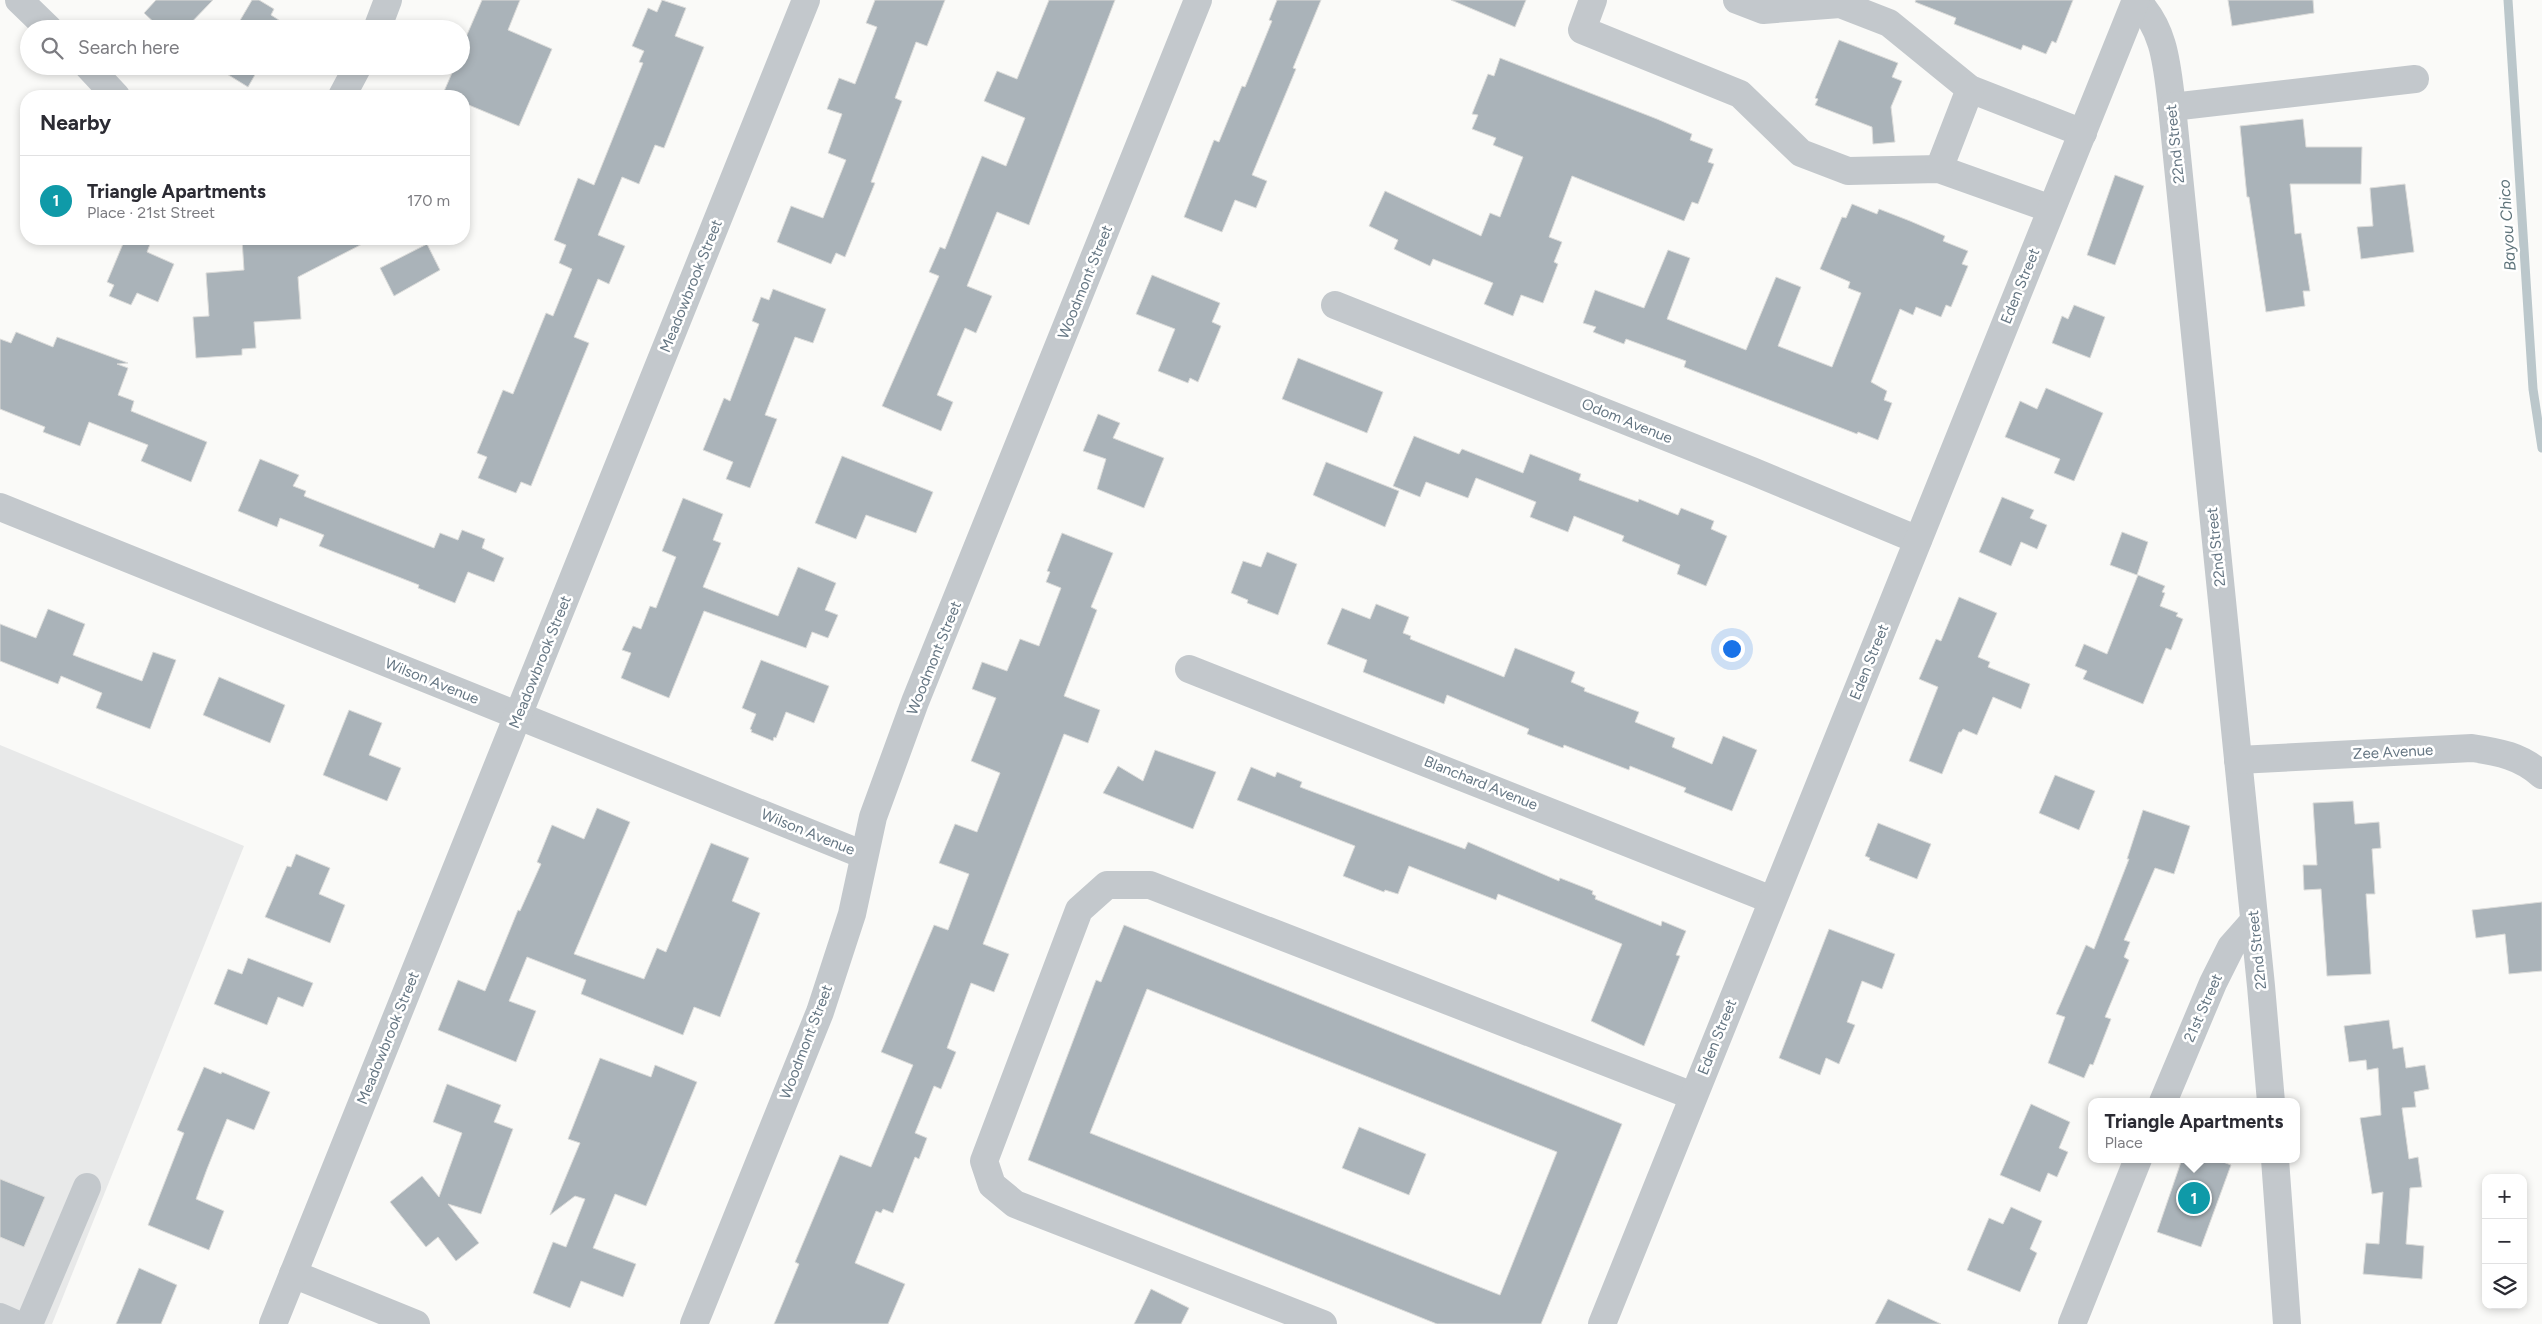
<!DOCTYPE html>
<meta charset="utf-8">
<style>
body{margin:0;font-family:Figtree,sans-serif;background:#f2f2f3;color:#2b2b33}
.controls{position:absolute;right:15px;bottom:15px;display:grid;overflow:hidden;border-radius:10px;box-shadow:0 2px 8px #0003}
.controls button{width:45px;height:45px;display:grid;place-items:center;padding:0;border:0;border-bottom:1px solid #e1e1e2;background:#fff;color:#2b2b33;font:25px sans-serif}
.you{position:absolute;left:1731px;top:648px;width:18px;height:18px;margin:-12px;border:4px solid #fff;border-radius:50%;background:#1a73e8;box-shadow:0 0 0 8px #1a73e833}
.badge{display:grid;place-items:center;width:32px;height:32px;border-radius:50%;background:#e4572e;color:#fff;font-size:16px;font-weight:700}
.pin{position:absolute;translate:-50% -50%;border:2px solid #fff;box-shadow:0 1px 5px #0006}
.popup{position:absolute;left:2088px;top:1098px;width:212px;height:65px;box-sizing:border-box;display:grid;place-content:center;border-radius:10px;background:#fff;filter:drop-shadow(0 1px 4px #0005);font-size:16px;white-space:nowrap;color:#7c7c81}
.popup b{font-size:19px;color:#2b2b33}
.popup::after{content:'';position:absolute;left:50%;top:100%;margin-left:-10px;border:10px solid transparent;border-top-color:#fff}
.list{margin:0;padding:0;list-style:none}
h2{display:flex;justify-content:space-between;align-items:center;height:65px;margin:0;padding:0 20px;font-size:21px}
h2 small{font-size:16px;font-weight:400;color:#7c7c81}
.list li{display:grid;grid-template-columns:32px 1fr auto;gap:15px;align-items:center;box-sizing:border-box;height:90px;padding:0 20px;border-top:1px solid #e1e1e2}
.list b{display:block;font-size:19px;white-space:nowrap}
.list p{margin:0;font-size:16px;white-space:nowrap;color:#7c7c81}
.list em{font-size:16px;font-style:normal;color:#7c7c81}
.icon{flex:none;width:28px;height:28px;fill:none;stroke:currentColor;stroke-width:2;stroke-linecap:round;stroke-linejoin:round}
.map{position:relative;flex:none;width:2542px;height:1324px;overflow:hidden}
.search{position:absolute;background:#fff;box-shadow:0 2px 8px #0003;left:20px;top:20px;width:450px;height:55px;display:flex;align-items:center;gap:12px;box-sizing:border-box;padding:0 18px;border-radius:28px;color:#7c7c81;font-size:19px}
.panel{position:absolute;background:#fff;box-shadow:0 2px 8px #0003;left:20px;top:90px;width:450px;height:155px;border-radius:20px}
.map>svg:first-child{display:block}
.built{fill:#e8e9e9}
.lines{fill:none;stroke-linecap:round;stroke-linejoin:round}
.stream{stroke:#bbc7cb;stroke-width:9}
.building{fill:#aab3b9;stroke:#dcdcda;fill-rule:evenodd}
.minor{stroke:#c3c8cc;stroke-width:28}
.labels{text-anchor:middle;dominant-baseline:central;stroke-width:5;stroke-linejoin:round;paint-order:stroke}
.street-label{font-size:15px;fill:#657683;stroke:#fff}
.water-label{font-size:16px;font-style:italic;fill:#60757c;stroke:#fff}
</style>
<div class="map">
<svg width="2542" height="1324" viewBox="0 0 2542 1324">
<rect width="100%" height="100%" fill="#fafaf8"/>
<path class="built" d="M 0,745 L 244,846 L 52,1324 L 0,1324 Z"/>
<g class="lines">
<path class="stream" d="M 2508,0 L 2533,389 L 2542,448"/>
</g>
<g class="building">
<path d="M 156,0 L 213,0 L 185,29 L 161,29 L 144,13 Z"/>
<path d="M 252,0 L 259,0 L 274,9 L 271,15 L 285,24 L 282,29 L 235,29 Z"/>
<path d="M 482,0 L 520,0 L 508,30 L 552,49 L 519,126 L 464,103 L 464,96 L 442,96 L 455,66 L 461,66 L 461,35 L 466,37 Z"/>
<path d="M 662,0 L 686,8 L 675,36 L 704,47 L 664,148 L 655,145 L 639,184 L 622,177 L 598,235 L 625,246 L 609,284 L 598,279 L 574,337 L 589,343 L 531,486 L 521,482 L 516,493 L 478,478 L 487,457 L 477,453 L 503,390 L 513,394 L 546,313 L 553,316 L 572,269 L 559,263 L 566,245 L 554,240 L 578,178 L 594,185 L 643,63 L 639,62 L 644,51 L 632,46 L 648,8 L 657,12 Z"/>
<path d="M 875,0 L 945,0 L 927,46 L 916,42 L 895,98 L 902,101 L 871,182 L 875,183 L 845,257 L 836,253 L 831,264 L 777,242 L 791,206 L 823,218 L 846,160 L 828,153 L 842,114 L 827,109 L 839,78 L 855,84 L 877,27 L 866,23 Z"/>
<path d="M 1049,0 L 1115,0 L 1029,225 L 997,212 L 967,286 L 992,296 L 976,333 L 965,328 L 937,395 L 953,402 L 941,431 L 882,406 L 939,276 L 929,272 L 940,247 L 945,249 L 982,156 L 1006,166 L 1025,118 L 984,101 L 997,71 L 1017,79 Z"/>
<path d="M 1277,0 L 1321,0 L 1293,68 L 1296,69 L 1252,175 L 1267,181 L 1256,208 L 1235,200 L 1222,232 L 1184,217 L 1214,140 L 1219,142 L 1242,86 L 1245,87 L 1272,21 L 1269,20 Z"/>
<path d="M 1451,0 L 1526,0 L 1515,27 Z"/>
<path d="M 1916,0 L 2073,0 L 2056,43 L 2052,41 L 2046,54 L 2023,45 L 2021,50 L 1954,24 L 1956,18 L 1915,2 Z"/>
<path d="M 2228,0 L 2313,0 L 2314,13 L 2232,26 Z"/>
<path d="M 1839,40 L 1898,63 L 1892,77 L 1902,81 L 1891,107 L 1895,142 L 1873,144 L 1872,127 L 1815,105 L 1818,99 L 1815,98 Z"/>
<path d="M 1500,58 L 1657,119 L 1692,134 L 1690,140 L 1713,149 L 1708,162 L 1714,164 L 1698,204 L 1692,202 L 1684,221 L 1572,176 L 1549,237 L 1562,242 L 1554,262 L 1558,264 L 1543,303 L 1521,295 L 1513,316 L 1484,304 L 1493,283 L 1433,259 L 1430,266 L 1394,249 L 1398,240 L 1369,226 L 1385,191 L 1481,236 L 1490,213 L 1500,217 L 1523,157 L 1493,145 L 1496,138 L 1472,129 L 1478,115 L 1472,114 L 1488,74 L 1494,76 Z"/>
<path d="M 214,66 L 260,66 L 248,87 Z"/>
<path d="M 2303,119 L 2306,147 L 2362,147 L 2361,184 L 2290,184 L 2295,234 L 2301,233 L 2310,291 L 2303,291 L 2305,306 L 2266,312 L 2249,197 L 2247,197 L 2240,126 Z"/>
<path d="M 2115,175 L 2144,186 L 2115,265 L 2087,255 Z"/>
<path d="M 2405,184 L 2414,252 L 2361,259 L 2357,227 L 2373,226 L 2370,188 Z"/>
<path d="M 1852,204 L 1877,214 L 1879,209 L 1910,221 L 1945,236 L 1943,241 L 1968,251 L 1962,264 L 1968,266 L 1951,307 L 1946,305 L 1941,317 L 1916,307 L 1913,315 L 1900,309 L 1871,382 L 1887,391 L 1884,400 L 1892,403 L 1878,440 L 1858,432 L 1857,434 L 1684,367 L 1686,361 L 1626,339 L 1624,344 L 1593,332 L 1596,327 L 1583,323 L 1595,290 L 1644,308 L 1668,250 L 1690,258 L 1667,319 L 1746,350 L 1776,277 L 1801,287 L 1778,346 L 1832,367 L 1861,293 L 1848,288 L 1850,282 L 1820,269 L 1842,217 L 1846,218 Z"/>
<path d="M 125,239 L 152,239 L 147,252 L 174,264 L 158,302 L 137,293 L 131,305 L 109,296 L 114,285 L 107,282 Z"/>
<path d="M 242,239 L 372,239 L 298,277 L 301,319 L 254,322 L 256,348 L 242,349 L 242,355 L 196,358 L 193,317 L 209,316 L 206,273 L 244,270 Z"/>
<path d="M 427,244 L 440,270 L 394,296 L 380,268 Z"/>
<path d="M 1152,275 L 1220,303 L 1212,322 L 1221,326 L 1198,382 L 1190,378 L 1188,383 L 1158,371 L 1175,329 L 1136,314 Z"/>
<path d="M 773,289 L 826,309 L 813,343 L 795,337 L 765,415 L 777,419 L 750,488 L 726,479 L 733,462 L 703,450 L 724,398 L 730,401 L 759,324 L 752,321 L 761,297 L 769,300 Z"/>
<path d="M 2074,305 L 2105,317 L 2090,358 L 2052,343 L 2062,316 L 2068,319 Z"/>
<path d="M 16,332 L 53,347 L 57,337 L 128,363 L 117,364 L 128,368 L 118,395 L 134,401 L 131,411 L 207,442 L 191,482 L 141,461 L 148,445 L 89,422 L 80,446 L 43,432 L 45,427 L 0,409 L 0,339 L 11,343 Z"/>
<path d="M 1298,358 L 1383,392 L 1367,433 L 1282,399 Z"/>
<path d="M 2046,388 L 2103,413 L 2074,481 L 2054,473 L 2060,459 L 2005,437 L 2020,401 L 2037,409 Z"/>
<path d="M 1098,414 L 1120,423 L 1113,438 L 1164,458 L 1144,508 L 1097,489 L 1106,459 L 1083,451 Z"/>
<path d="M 1414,436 L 1459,454 L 1462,449 L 1523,473 L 1530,454 L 1581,474 L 1579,480 L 1638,502 L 1639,499 L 1678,515 L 1681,508 L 1714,521 L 1711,529 L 1727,536 L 1706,586 L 1677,574 L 1680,565 L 1622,541 L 1624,536 L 1574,516 L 1568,532 L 1530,517 L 1536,502 L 1476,478 L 1468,498 L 1426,482 L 1420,497 L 1393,486 Z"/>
<path d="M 842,456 L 933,492 L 916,533 L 866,515 L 856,539 L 815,523 Z"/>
<path d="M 260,459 L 299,475 L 293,486 L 306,491 L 304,496 L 434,548 L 440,533 L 458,540 L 462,530 L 485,539 L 482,548 L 504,558 L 494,582 L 468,572 L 455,603 L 418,588 L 419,585 L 319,546 L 324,535 L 280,518 L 277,527 L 238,511 Z"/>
<path d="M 1326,462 L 1399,491 L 1385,527 L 1313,495 Z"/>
<path d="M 2002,497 L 2034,510 L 2030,518 L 2047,525 L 2037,549 L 2021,542 L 2011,566 L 1979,552 Z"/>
<path d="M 683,498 L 723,514 L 713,540 L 721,543 L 703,587 L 778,616 L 798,567 L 836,583 L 825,610 L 838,615 L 828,638 L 812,632 L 806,648 L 704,611 L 669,698 L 621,678 L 631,653 L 622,650 L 633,626 L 641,629 L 650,606 L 656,608 L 676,557 L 662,551 Z"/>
<path d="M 2122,532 L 2148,542 L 2137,575 L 2110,565 Z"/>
<path d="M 1062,533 L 1113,553 L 1091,607 L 1097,610 L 1064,696 L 1100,710 L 1088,743 L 1064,734 L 983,944 L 1009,954 L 994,992 L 971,983 L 947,1048 L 956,1052 L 941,1089 L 934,1086 L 915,1133 L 927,1138 L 919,1159 L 915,1157 L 893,1213 L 883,1209 L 881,1213 L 876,1211 L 855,1263 L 905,1284 L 888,1324 L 774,1324 L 799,1264 L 795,1262 L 840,1155 L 871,1167 L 913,1065 L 881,1052 L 934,925 L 948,930 L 969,874 L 939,863 L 955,824 L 977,832 L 1000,773 L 971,761 L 996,698 L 972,689 L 982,662 L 1007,671 L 1020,639 L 1039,646 L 1061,588 L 1046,582 L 1050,572 L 1047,571 Z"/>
<path d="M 1267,552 L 1297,564 L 1278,615 L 1247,603 L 1248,600 L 1231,593 L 1243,561 L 1261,567 Z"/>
<path d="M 2138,575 L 2165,586 L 2162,592 L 2165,593 L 2160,606 L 2178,613 L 2176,616 L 2183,619 L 2171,650 L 2166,648 L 2143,704 L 2083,679 L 2087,671 L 2075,666 L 2084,644 L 2107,654 Z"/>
<path d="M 1959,597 L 1997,613 L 1978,657 L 1990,662 L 1988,667 L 2030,684 L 2021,709 L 1993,697 L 1977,735 L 1963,729 L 1961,732 L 1959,732 L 1942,774 L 1909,761 L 1938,687 L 1919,679 L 1936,639 L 1941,641 Z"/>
<path d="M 1376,604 L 1409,617 L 1403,633 L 1411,636 L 1410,639 L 1504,677 L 1515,648 L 1575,672 L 1571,682 L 1585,688 L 1584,691 L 1639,712 L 1635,722 L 1675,738 L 1672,747 L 1712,764 L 1723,736 L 1757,750 L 1732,811 L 1684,792 L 1686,788 L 1630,766 L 1629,770 L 1564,745 L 1563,748 L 1527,734 L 1529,729 L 1447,695 L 1444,704 L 1363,672 L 1367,660 L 1327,644 L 1342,608 L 1370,619 Z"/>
<path d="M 48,609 L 85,624 L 73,655 L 142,681 L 153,652 L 176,660 L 150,729 L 96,708 L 102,693 L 61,676 L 58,684 L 0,661 L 0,624 L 36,638 Z"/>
<path d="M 761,660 L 829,686 L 814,723 L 786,712 L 776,738 L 774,737 L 773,741 L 751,732 L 752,730 L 750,729 L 756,714 L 742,708 Z"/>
<path d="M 219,677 L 285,705 L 270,743 L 203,715 Z"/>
<path d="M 349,710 L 382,723 L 369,755 L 401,768 L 387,801 L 323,775 Z"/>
<path d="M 1155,750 L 1216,772 L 1193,829 L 1103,793 L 1118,766 L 1143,781 Z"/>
<path d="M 1251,767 L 1275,777 L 1277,772 L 1302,782 L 1300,787 L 1465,849 L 1468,842 L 1559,881 L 1560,878 L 1593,891 L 1592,894 L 1596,896 L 1595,899 L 1661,926 L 1662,921 L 1686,931 L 1676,955 L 1680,956 L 1644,1046 L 1591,1021 L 1622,944 L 1498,894 L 1496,900 L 1409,866 L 1398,894 L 1385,890 L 1384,892 L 1343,876 L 1355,846 L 1237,800 Z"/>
<path d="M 2055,775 L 2095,791 L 2079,830 L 2039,813 Z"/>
<path d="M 2353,801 L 2355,824 L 2379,822 L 2381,848 L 2372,849 L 2375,894 L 2366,894 L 2371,974 L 2327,976 L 2321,889 L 2304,890 L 2303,865 L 2317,865 L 2313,803 Z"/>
<path d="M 597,808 L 630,822 L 574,954 L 644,979 L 657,948 L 666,952 L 711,843 L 749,858 L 732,901 L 760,913 L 720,1017 L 694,1007 L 683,1035 L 581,994 L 586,980 L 527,957 L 509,1001 L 536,1011 L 516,1062 L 438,1030 L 458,980 L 485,991 L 518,910 L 520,911 L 541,864 L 537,862 L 552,825 L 584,839 Z"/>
<path d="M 2143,810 L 2190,826 L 2174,874 L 2155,868 L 2124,940 L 2130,942 L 2124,957 L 2129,960 L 2105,1017 L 2111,1019 L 2093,1065 L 2090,1064 L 2084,1078 L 2048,1063 L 2065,1017 L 2056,1014 L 2086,945 L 2094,949 L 2129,859 L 2127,859 Z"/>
<path d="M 1878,823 L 1931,844 L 1917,879 L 1869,860 L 1870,858 L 1865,856 Z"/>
<path d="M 296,854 L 330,868 L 319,894 L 345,905 L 330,943 L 265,917 L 287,866 L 291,867 Z"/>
<path d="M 2542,902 L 2542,971 L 2509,974 L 2505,934 L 2476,938 L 2472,910 Z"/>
<path d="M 1124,925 L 1622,1124 L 1541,1324 L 1437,1324 L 1028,1160 L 1096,980 L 1101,982 ZM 1147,989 L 1557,1152 L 1500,1295 L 1090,1133 Z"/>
<path d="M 1829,929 L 1895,954 L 1882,989 L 1862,981 L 1847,1022 L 1855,1025 L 1839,1064 L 1826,1058 L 1820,1075 L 1779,1058 Z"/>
<path d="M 248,958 L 313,983 L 303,1007 L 278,997 L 267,1025 L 214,1004 L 228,969 L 242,974 Z"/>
<path d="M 2389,1020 L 2393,1049 L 2403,1047 L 2406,1068 L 2425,1065 L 2429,1089 L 2414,1092 L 2416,1107 L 2402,1108 L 2409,1159 L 2418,1157 L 2422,1187 L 2410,1188 L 2406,1244 L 2424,1246 L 2422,1279 L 2363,1274 L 2366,1243 L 2379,1244 L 2383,1192 L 2372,1194 L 2360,1118 L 2381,1115 L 2378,1068 L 2367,1070 L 2366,1060 L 2349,1062 L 2344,1026 Z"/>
<path d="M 600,1058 L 651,1077 L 655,1065 L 697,1082 L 646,1206 L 615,1194 L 593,1248 L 636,1264 L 623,1297 L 581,1281 L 570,1308 L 533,1293 L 553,1242 L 566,1247 L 585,1199 L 575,1196 L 550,1215 L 580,1143 L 568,1139 Z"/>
<path d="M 204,1067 L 221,1074 L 222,1072 L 270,1092 L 254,1130 L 227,1119 L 207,1169 L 196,1199 L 224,1211 L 209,1250 L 148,1225 L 184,1133 L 177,1130 Z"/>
<path d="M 447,1084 L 501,1105 L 494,1122 L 513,1129 L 481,1214 L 448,1204 L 479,1243 L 456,1261 L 438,1237 L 426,1247 L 390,1202 L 422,1176 L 439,1197 L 462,1133 L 433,1122 Z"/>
<path d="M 2031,1104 L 2070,1122 L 2059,1148 L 2068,1152 L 2057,1177 L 2048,1173 L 2040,1192 L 2000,1175 Z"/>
<path d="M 1359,1127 L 1426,1154 L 1409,1195 L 1342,1168 Z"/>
<path d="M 2182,1159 L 2215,1159 L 2231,1165 L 2201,1247 L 2157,1232 Z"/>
<path d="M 0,1179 L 45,1197 L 24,1247 L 0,1237 Z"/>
<path d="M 2011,1207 L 2042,1221 L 2030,1249 L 2037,1253 L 2020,1292 L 1967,1270 L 1989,1218 L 2003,1224 Z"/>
<path d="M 139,1268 L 177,1285 L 161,1324 L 116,1324 Z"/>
<path d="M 1151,1289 L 1189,1308 L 1181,1324 L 1134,1324 Z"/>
<path d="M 1888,1299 L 1941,1324 L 1875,1324 Z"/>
</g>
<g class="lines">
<g class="minor">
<path d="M 19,0 L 49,29"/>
<path d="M 1593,0 L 1582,30 L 1740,94 L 1801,153 L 1848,171 L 1939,169 L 2051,209"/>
<path d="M 1737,0 L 1763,10 L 1840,4 L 1889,23 L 1970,89 L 2083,133"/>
<path d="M 2136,0 C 2166,30 2167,68 2172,107 L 2261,986 L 2271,1102"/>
<path d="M 377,29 L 388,0"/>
<path d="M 88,66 L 116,96"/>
<path d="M 342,96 L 358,66"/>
<path d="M 2172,107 L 2415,79"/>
<path d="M 1939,169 L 1970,89"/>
<path d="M 1335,305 L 1752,471 L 1918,540"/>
<path d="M 0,507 L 864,855"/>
<path d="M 1189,669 L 1772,900"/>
<path d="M 2238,760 L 2472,748 C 2499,752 2521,756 2542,775"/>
<path d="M 2163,1102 L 2213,983 L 2231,947 L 2254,921"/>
<path d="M 2275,1159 L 2287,1324"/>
<path d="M 293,1274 L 416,1324"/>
<path d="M 0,1317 L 16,1324"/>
<path d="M 29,1324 L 87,1187"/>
<path d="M 273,1324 L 806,0"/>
<path d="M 694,1324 L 820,1012 L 852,914 L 873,817 L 915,702 L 1198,0"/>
<path d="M 1323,1324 L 1015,1204 L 992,1185 L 984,1161 L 1079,910 L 1107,885 L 1150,885 L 1693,1096"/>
<path d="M 1602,1324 L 2136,0"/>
<path d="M 2072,1324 L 2138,1159"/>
</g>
</g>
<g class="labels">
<g class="street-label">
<text transform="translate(2175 144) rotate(-96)">22nd Street</text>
<text transform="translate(1085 282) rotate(-68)">Woodmont Street</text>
<text transform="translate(691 286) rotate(-68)">Meadowbrook Street</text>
<text transform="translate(2020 286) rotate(-68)">Eden Street</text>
<text transform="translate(1627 421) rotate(22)">Odom Avenue</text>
<text transform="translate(2216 547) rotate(-96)">22nd Street</text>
<text transform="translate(934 658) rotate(-68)">Woodmont Street</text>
<text transform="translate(540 662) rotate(-68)">Meadowbrook Street</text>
<text transform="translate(1869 662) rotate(-68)">Eden Street</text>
<text transform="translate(432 681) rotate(22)">Wilson Avenue</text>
<text transform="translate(2393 752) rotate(-3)">Zee Avenue</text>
<text transform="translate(1481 783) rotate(22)">Blanchard Avenue</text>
<text transform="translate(808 832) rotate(22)">Wilson Avenue</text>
<text transform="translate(2257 950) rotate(-96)">22nd Street</text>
<text transform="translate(2203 1008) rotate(-66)">21st Street</text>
<text transform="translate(1717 1037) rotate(-68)">Eden Street</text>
<text transform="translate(388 1038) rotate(-68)">Meadowbrook Street</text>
<text transform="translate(806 1042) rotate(-69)">Woodmont Street</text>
</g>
<g class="water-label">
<text transform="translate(2507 225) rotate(-94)">Bayou Chico</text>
</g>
</g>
</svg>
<div class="controls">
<button>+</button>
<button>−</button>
<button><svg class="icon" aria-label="layers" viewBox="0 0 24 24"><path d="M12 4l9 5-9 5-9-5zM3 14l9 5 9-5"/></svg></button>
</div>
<div class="you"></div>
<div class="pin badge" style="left:2194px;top:1198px;background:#0f9aa8">1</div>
<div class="popup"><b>Triangle Apartments</b>Place</div>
<div class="search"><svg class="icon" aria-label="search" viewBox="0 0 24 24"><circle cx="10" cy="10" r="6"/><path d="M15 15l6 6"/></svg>Search here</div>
<section class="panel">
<h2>Nearby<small></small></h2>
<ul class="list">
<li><span class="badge" style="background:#0f9aa8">1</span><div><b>Triangle Apartments</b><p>Place · 21st Street</p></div><em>170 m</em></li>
</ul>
</section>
</div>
